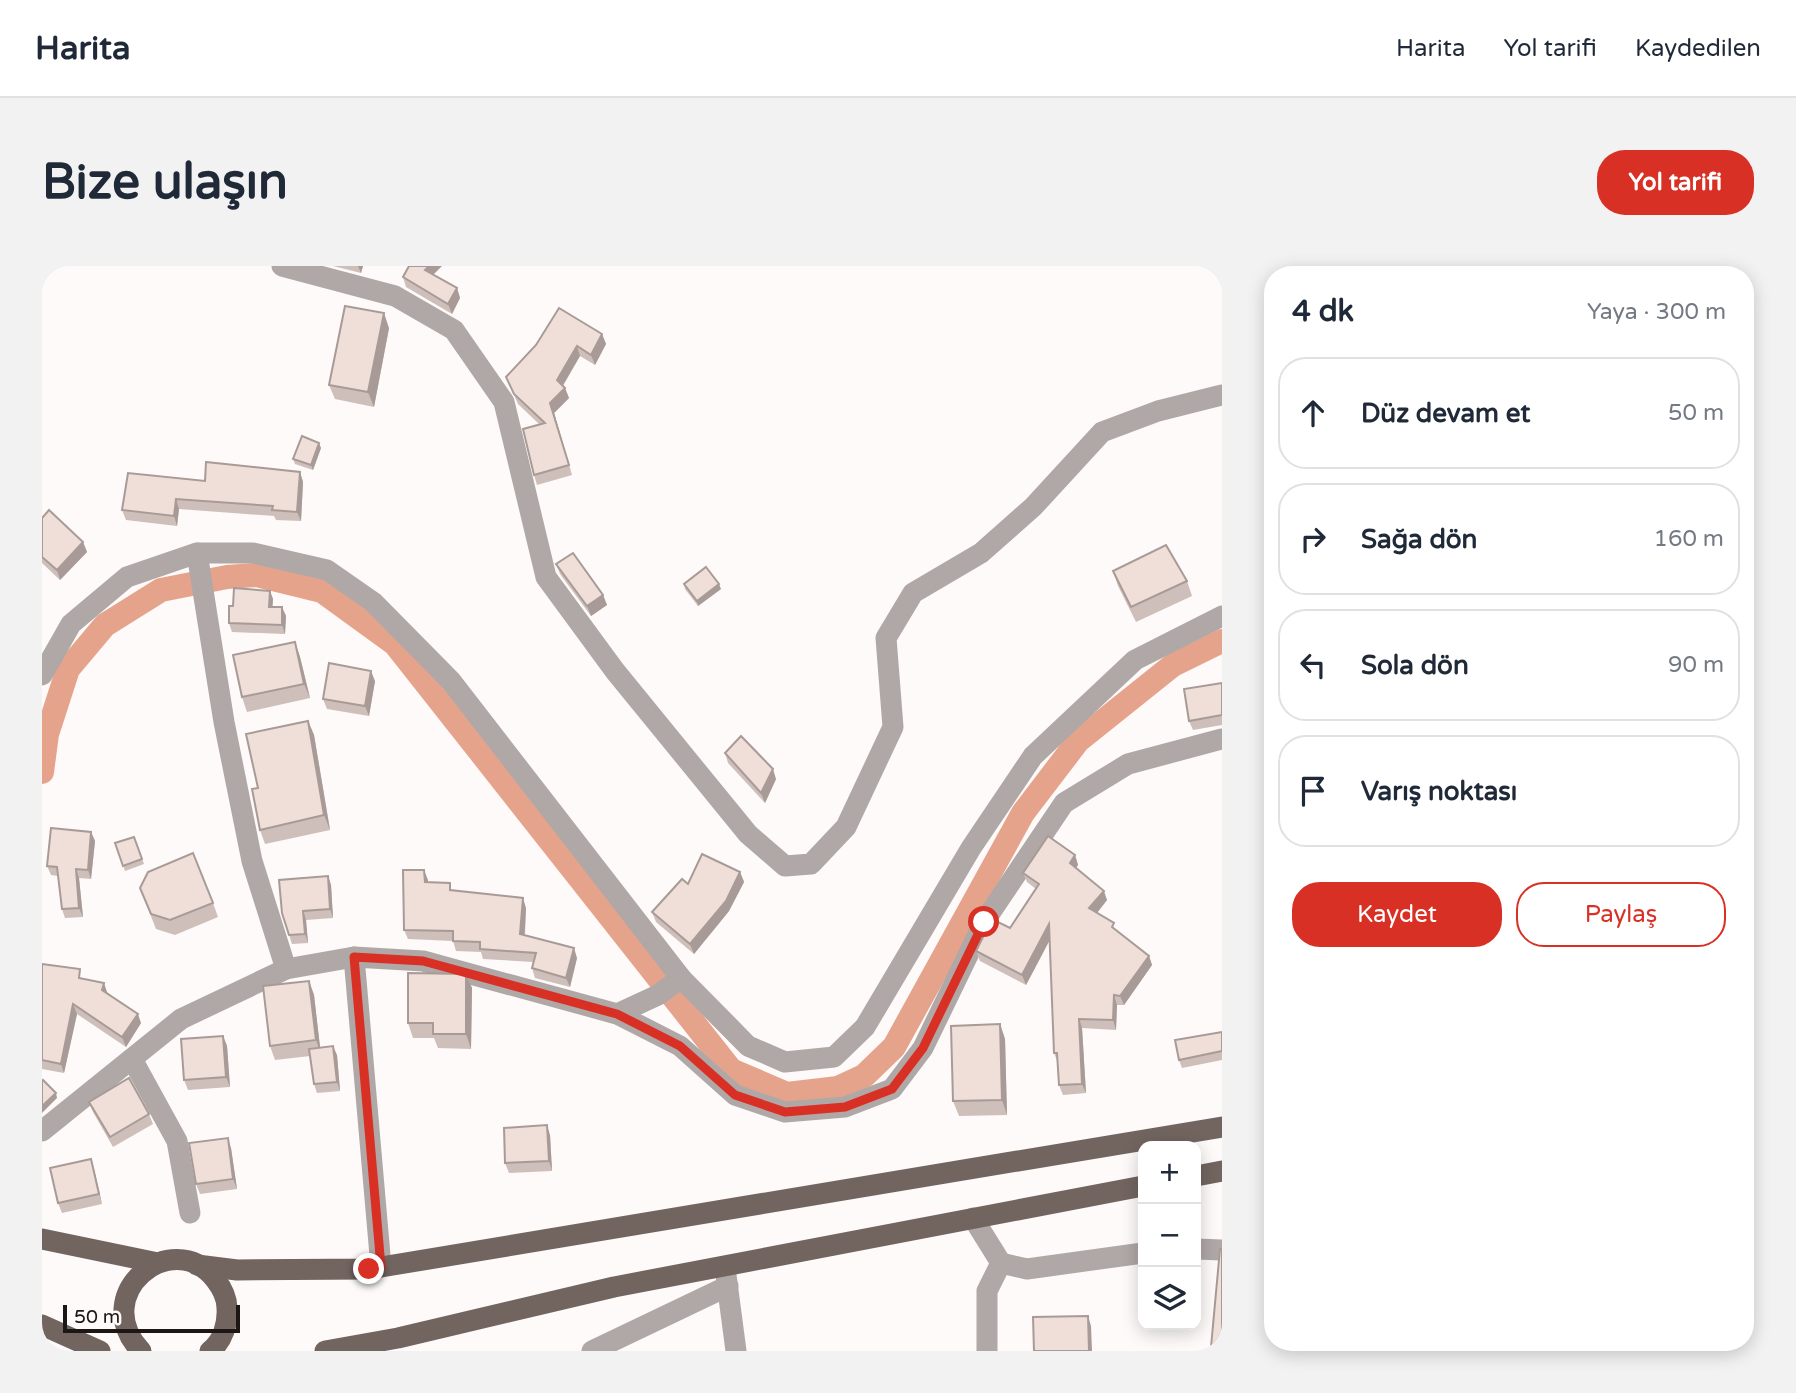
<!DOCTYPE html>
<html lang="tr">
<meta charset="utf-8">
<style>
body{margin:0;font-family:"Varela Round",sans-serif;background:#f2f2f3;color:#1f2937}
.controls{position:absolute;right:21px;bottom:21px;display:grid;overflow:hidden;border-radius:14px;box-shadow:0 4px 18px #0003}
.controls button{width:63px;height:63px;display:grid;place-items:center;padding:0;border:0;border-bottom:2px solid #e0e1e3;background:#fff;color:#1f2937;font:35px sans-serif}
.scale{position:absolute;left:21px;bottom:18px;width:177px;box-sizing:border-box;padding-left:7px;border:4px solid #1c1614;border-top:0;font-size:19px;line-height:24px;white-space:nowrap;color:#1c1614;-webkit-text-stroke:5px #fdfaf9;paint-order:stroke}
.stop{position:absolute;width:21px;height:21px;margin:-16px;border:5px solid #d93025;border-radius:50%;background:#fff}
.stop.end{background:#d93025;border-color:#fff;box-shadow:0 2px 7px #0008}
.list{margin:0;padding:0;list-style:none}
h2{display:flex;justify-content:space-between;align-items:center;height:91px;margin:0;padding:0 28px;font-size:30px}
h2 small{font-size:23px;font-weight:400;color:#747a83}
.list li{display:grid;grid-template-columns:46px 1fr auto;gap:21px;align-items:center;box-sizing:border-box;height:112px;margin:0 14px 14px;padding:0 14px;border:2px solid #e0e1e3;border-radius:28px}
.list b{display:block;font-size:26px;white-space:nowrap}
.list em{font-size:23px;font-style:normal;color:#747a83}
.actions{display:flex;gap:14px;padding:21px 28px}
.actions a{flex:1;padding:16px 0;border:2px solid #d93025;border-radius:28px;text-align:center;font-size:24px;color:#d93025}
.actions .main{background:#d93025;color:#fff}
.icon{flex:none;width:38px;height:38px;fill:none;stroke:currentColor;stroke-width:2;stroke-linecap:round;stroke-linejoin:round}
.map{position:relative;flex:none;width:1180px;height:1085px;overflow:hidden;border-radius:28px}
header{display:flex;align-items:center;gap:42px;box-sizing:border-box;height:98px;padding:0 35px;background:#fff;border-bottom:2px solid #e0e1e3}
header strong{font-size:33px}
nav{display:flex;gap:38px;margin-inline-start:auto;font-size:24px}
.intro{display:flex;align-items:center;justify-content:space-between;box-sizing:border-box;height:168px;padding:0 42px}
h1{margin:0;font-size:49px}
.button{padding:18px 32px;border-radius:28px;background:#d93025;color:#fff;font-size:24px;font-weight:700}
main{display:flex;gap:42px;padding:0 42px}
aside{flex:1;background:#fff;border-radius:28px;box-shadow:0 4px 18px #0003}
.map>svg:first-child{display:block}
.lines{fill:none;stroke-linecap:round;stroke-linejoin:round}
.canal{stroke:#e6a38c;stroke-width:24}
.minor{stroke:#b0a8a6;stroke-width:21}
.major{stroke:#726560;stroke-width:21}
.wall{fill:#cebfba}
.shaded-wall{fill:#a89b97}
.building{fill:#f0ded8;stroke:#a89b97;stroke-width:2}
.route{stroke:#d93025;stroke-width:9}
</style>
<header>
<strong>Harita</strong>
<nav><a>Harita</a><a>Yol tarifi</a><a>Kaydedilen</a></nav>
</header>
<div class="intro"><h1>Bize ulaşın</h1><a class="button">Yol tarifi</a></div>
<main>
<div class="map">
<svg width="1180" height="1085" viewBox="0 0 1180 1085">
<rect width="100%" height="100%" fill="#fdfaf9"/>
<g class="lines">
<path class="canal" d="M 0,506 L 5,468 L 26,403 L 63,359 L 119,324 L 185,311 L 214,309 L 280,325 L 353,378 L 689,804 L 745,828 L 796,822 L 822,810 L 852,781 L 981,547 L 1036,475 L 1131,399 L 1180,375"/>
<g class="minor">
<path d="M 240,0 L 353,30 L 412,64 L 462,136 L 504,311 L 573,405 L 706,568 L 743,600 L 769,598 L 804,561 L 851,461 L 844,372 L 871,327 L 939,287 L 991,241 L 1060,166 L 1116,145 L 1180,129"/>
<path d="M 155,287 L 182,456 L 210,595 L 244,703"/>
<path d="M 0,409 L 29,358 L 85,311 L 155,287 L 211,287 L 285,304 L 331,336 L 409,415 L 639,712 L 706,780 L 743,796 L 792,791 L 823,761 L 929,582 L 991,490 L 1093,394 L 1180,350"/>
<path d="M 312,691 L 339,1001"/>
<path d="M 575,748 L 616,729 L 639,712"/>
<path d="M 90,793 L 135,875 L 148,947"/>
<path d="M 0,865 L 139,753 L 244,703 L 312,691 L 381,695 L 575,748 L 638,780 L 693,829 L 743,846 L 803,841 L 850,823 L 881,782 L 942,656 L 1022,537 L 1086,498 L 1180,473"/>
<path d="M 931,952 L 959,997 L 985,1003 L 1101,987"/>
<path d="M 1154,983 L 1180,984"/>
<path d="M 684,1009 L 694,1085"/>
<path d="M 550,1085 L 686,1020"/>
<path d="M 945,1085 L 945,1025 L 959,997"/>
</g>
<g class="major">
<path d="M 1154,910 L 1180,905"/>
<path d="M 0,973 L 116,997"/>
<path d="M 155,999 L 195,1004 L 327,1003 L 1180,861"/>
<path d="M 0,1059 L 58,1085"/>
<path d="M 99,1085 C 46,1029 129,959 173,1013 C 180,1022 185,1031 185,1042 C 186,1058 181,1075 168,1085"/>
<path d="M 283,1085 L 356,1072 L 572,1021 L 1101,920"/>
</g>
</g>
<g class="wall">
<path d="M 291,0 L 321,0 L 319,7 Z"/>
<path d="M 391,9 L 415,22 L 418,32 L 410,48 L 364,21 L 361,11 Z"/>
<path d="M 347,62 L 332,141 L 293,133 L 287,119 Z"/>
<path d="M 560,68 L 564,78 L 553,99 L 538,90 L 521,120 L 523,122 L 527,132 L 512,147 L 530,209 L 495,219 L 492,209 L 497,158 L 476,138 L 464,111 Z"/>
<path d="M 279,182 L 271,204 L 253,198 L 251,193 Z"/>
<path d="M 258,206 L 261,216 L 259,255 L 234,254 L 232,250 L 137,243 L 135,260 L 84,254 L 80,244 L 163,215 Z"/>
<path d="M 0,252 L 41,276 L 45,286 L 18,314 L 0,297 Z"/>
<path d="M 514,298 L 561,329 L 565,339 L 549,350 L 518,308 Z"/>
<path d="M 1071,305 L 1145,315 L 1150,330 L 1094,356 L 1076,320 Z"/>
<path d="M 642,318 L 679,323 L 656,340 L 643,323 Z"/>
<path d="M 228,325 L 231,333 L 230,341 L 240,341 L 244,350 L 243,368 L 190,366 L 187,357 L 191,340 Z"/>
<path d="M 253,376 L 258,391 L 268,432 L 205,446 L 200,431 Z"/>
<path d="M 333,415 L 327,450 L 285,443 L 281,433 Z"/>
<path d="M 1180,417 L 1180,459 L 1151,464 L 1147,455 Z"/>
<path d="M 266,455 L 272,469 L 288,564 L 223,578 L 218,564 L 216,522 Z"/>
<path d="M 683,487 L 734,513 L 723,537 L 686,497 Z"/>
<path d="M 49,566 L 53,575 L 49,613 L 37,612 L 41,651 L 23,652 L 20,643 L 16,610 L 9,609 L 5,600 Z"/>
<path d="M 92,571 L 102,598 L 83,605 L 73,577 Z"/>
<path d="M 1033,589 L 1036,599 L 1034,602 L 1065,634 L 1055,647 L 1075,665 L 1107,690 L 1110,699 L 1082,739 L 1075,739 L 1074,764 L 1040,762 L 1044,827 L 1021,829 L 1017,819 L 1016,797 L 1012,787 L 1008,673 L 984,719 L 938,695 L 934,685 L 968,662 L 994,623 L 985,616 L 981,607 Z"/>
<path d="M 698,606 L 702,616 L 687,645 L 652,688 L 614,656 L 610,646 L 646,618 Z"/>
<path d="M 286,610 L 289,619 L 291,652 L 264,654 L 266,677 L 250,678 L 240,647 Z"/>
<path d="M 386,614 L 386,616 L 411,624 L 484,642 L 483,669 L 535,692 L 528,721 L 493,712 L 490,702 L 491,696 L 441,693 L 439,686 L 414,685 L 411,675 L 366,673 L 362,664 Z"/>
<path d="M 98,622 L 171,637 L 176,651 L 133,669 L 114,663 Z"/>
<path d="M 0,698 L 42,713 L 65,726 L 99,757 L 84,781 L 35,748 L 22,807 L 0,803 Z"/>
<path d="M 424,708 L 430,722 L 429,783 L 396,782 L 392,772 L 371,772 L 366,757 Z"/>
<path d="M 267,715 L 272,729 L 278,782 L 295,789 L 298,825 L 275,827 L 272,818 L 268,790 L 233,794 L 228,780 Z"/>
<path d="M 958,758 L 963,773 L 965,849 L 917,850 L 911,835 Z"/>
<path d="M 1180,766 L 1180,794 L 1140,802 L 1137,794 Z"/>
<path d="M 181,770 L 185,780 L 188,821 L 146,824 L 142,814 Z"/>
<path d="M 47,836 L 107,848 L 111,858 L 71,881 L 51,846 Z"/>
<path d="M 508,869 L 510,905 L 467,907 L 463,897 Z"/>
<path d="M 189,882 L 195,923 L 158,928 L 154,918 Z"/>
<path d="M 49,893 L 52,903 L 60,938 L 20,947 L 16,937 Z"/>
<path d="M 1180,983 L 1180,1085 L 1170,1085 L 1169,1081 Z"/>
</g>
<g class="shaded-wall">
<path d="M 316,0 L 321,0 L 319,7 Z"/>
<path d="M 387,0 L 400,0 L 386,14 L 383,4 Z"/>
<path d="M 415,22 L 418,32 L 410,48 L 406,38 Z"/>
<path d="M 342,47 L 347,62 L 332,141 L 326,126 Z"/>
<path d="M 560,68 L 564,78 L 553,99 L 549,89 Z"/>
<path d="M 535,80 L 538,90 L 518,124 L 515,114 Z"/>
<path d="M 523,122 L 527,132 L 512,147 L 530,209 L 508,137 Z"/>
<path d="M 277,177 L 279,182 L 271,204 L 269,199 Z"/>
<path d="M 258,206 L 261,216 L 259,255 L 255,246 Z"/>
<path d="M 134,233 L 137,243 L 135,260 L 132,250 Z"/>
<path d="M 41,276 L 45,286 L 18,314 L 15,304 Z"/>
<path d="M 677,318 L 679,323 L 656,340 L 655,335 Z"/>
<path d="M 228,325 L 231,333 L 230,349 L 227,341 Z"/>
<path d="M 561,329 L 565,339 L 549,350 L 545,340 Z"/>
<path d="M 240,341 L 244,350 L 243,368 L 240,359 Z"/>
<path d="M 253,376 L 258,391 L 268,432 L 262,418 Z"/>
<path d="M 329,405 L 333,415 L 327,450 L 323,440 Z"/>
<path d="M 266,455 L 272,469 L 288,564 L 282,549 Z"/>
<path d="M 731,503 L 734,513 L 723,537 L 719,527 Z"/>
<path d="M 49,566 L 53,575 L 49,613 L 46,604 Z"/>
<path d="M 1033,589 L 1036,599 L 1031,606 L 1028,597 Z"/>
<path d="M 34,603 L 37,612 L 41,651 L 37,642 Z"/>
<path d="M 382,604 L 386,614 L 386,626 L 383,616 Z"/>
<path d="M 698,606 L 702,616 L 687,645 L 652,688 L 648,678 Z"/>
<path d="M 286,610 L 289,619 L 291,652 L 288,643 Z"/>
<path d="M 1062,625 L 1065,634 L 1051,652 L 1047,642 Z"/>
<path d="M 481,632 L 484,642 L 482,678 L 478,668 Z"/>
<path d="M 261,645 L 264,654 L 266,677 L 263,668 Z"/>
<path d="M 1007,658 L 1011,668 L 984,719 L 980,709 Z"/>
<path d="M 532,682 L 535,692 L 528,721 L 524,712 Z"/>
<path d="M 1107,690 L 1110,699 L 1082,739 L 1078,730 Z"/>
<path d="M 424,708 L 430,722 L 429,783 L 424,768 Z"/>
<path d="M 267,715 L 272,729 L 279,789 L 274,774 Z"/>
<path d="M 62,717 L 65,726 L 63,733 L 60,724 Z"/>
<path d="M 1072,729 L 1075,739 L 1074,764 L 1071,754 Z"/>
<path d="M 31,738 L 35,748 L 22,807 L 19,798 Z"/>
<path d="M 96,748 L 99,757 L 84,781 L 80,771 Z"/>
<path d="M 1037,753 L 1040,762 L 1044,827 L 1040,818 Z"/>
<path d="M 958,758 L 963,773 L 965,849 L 960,834 Z"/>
<path d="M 181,770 L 185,780 L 188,821 L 184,811 Z"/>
<path d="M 291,780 L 295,789 L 298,825 L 295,816 Z"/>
<path d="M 14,827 L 15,832 L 0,847 L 0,840 Z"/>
<path d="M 505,859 L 508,869 L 510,905 L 507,895 Z"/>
<path d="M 186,872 L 189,882 L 195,923 L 191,913 Z"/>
<path d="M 49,893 L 52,903 L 60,938 L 57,928 Z"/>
<path d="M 1046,1050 L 1049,1060 L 1050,1085 L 1047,1085 Z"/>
</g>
<g class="building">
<path d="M 367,0 L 387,0 L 383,4 L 415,22 L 406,38 L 361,11 Z"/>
<path d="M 303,40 L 342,47 L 326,126 L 287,119 Z"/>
<path d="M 517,42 L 560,68 L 549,89 L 535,80 L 515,114 L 523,122 L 508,137 L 527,199 L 492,209 L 481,163 L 503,157 L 472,128 L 464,111 L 494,79 Z"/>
<path d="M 260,170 L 277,177 L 269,199 L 251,193 Z"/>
<path d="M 164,196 L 258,206 L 255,246 L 230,244 L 231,240 L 134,233 L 132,250 L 80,244 L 86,207 L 163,215 Z"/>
<path d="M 7,244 L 41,276 L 15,304 L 0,291 L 0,252 Z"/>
<path d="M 1124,279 L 1145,315 L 1089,341 L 1071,305 Z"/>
<path d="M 531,287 L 561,329 L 545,340 L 514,298 Z"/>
<path d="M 664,301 L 677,318 L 655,335 L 642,318 Z"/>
<path d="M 192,322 L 228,325 L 227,341 L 240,341 L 240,359 L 187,357 L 187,340 L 191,340 Z"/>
<path d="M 253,376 L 262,418 L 200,431 L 191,389 Z"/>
<path d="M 287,397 L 329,405 L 323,440 L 281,433 Z"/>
<path d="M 1180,417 L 1180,449 L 1147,455 L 1142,423 Z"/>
<path d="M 266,455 L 282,549 L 218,564 L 210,523 L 216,522 L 204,468 Z"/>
<path d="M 699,470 L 731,503 L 719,527 L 683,487 Z"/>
<path d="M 9,562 L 49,566 L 46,604 L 34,603 L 37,642 L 20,643 L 15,601 L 5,600 Z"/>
<path d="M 1006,570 L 1033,589 L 1028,597 L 1062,625 L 1047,642 L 1072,657 L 1070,661 L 1107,690 L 1078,730 L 1072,729 L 1071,754 L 1037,753 L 1040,818 L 1017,819 L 1015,787 L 1012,787 L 1007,658 L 980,709 L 934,685 L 950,653 L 968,662 L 997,618 L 981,607 Z"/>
<path d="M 92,571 L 100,593 L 81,600 L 73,577 Z"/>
<path d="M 151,587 L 171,637 L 128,654 L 109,648 L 98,622 L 106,606 Z"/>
<path d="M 660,588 L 698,606 L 684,635 L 648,678 L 610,646 L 640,613 L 646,618 Z"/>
<path d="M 361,604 L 382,604 L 383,616 L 408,617 L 408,624 L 481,632 L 478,668 L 532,682 L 524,712 L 490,702 L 494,687 L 438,683 L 438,676 L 411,675 L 411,665 L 362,664 Z"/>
<path d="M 286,610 L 288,643 L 261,645 L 263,668 L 247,669 L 240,647 L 237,614 Z"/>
<path d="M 0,698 L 38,703 L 37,712 L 62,717 L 60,724 L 96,748 L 80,771 L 31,738 L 19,798 L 0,794 Z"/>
<path d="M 366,707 L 424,708 L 424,768 L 391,768 L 391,757 L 366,757 Z"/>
<path d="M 267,715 L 274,774 L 228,780 L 221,720 Z"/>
<path d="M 958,758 L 960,834 L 911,835 L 909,760 Z"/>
<path d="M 1180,766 L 1180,785 L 1137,794 L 1133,774 Z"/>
<path d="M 181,770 L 184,811 L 142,814 L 139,773 Z"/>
<path d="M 291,780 L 295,816 L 272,818 L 267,783 Z"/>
<path d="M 87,812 L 107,848 L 68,871 L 47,836 Z"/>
<path d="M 1,814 L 14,827 L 0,840 L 0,815 Z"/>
<path d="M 505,859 L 507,895 L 463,897 L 462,862 Z"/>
<path d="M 186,872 L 191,913 L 154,918 L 147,877 Z"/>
<path d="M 49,893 L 57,928 L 16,937 L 8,902 Z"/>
<path d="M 1178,983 L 1180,983 L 1180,1082 L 1169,1081 Z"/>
<path d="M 1046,1050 L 1047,1085 L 992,1085 L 991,1051 Z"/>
</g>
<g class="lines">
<path class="route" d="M 327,1003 L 339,1001 L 312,691 L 381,695 L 575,748 L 638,780 L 693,829 L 743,846 L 803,841 L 850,823 L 881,782 L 942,656"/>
</g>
</svg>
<div class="controls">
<button>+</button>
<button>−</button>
<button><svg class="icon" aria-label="layers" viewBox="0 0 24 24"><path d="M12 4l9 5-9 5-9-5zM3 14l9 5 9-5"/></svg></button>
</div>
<div class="scale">50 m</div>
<div class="stop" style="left:942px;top:656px"></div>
<div class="stop end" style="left:327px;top:1003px"></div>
</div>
<aside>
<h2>4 dk<small>Yaya · 300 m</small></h2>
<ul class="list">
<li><svg class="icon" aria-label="ahead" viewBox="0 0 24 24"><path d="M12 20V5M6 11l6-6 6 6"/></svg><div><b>Düz devam et</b></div><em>50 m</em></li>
<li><svg class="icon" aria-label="right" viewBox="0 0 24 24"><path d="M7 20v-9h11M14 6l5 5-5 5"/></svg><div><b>Sağa dön</b></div><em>160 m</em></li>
<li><svg class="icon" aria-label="left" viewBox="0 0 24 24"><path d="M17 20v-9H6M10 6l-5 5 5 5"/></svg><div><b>Sola dön</b></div><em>90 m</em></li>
<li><svg class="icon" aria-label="arrive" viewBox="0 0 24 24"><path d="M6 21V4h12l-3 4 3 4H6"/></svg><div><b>Varış noktası</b></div></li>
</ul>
<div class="actions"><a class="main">Kaydet</a><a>Paylaş</a></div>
</aside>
</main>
